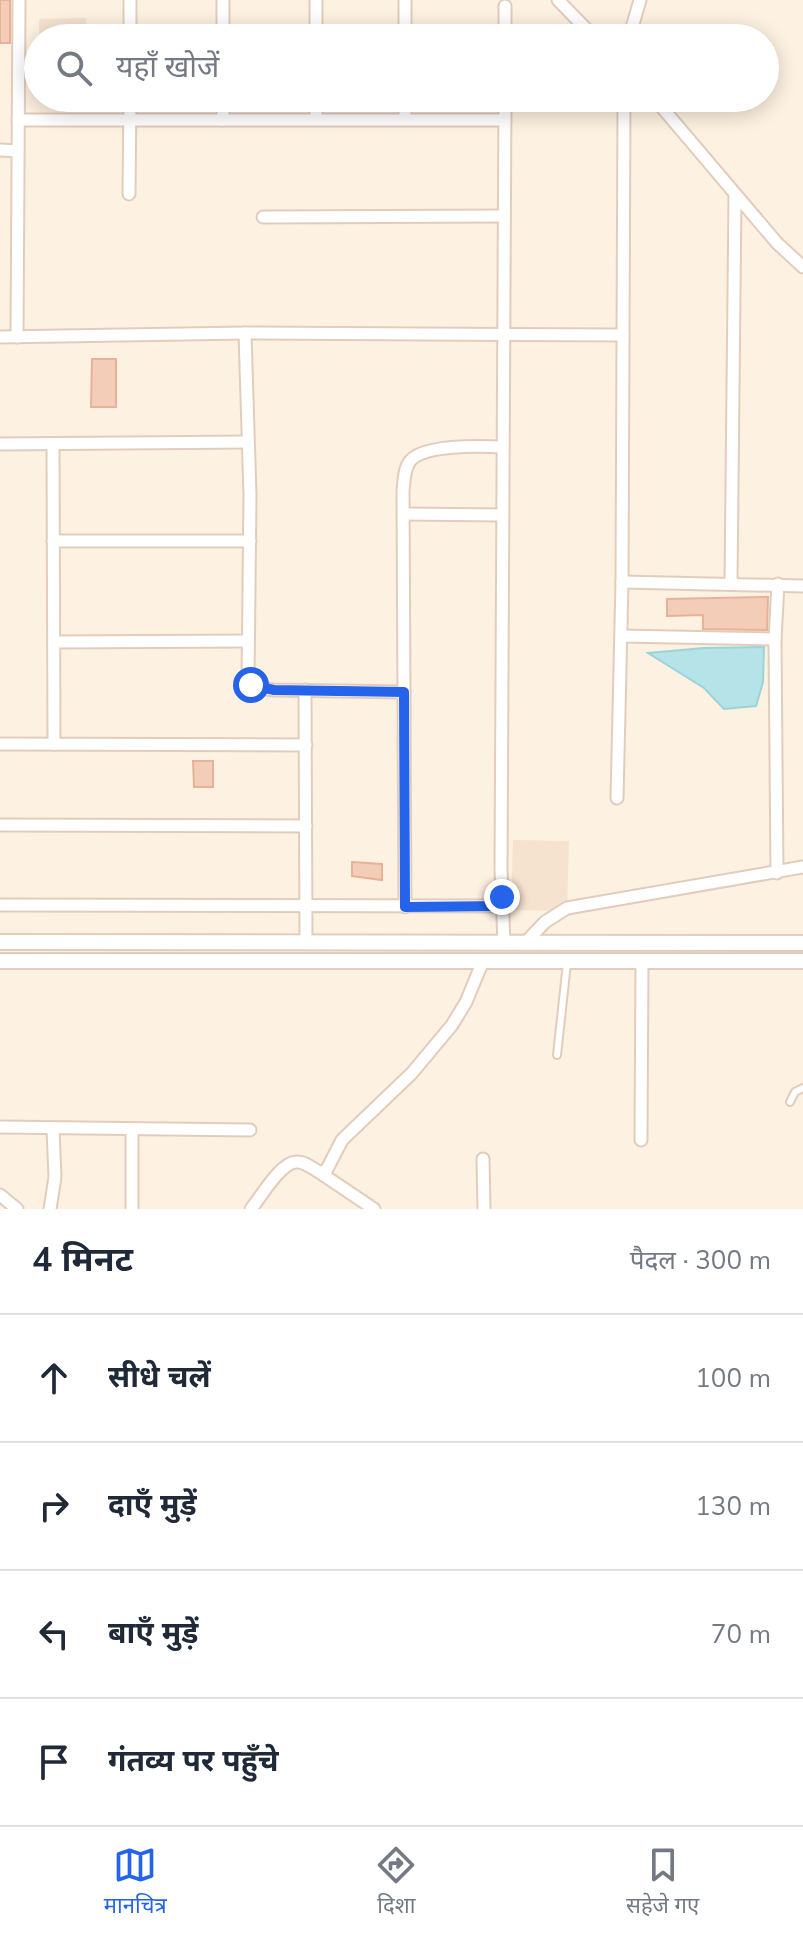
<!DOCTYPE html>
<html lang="hi">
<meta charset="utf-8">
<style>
body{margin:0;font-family:"Nunito Sans","Noto Sans Devanagari",sans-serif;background:#f2f2f3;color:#1f2937}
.stop{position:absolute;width:24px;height:24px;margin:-18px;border:6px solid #2563eb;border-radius:50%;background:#fff}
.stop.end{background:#2563eb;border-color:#fff;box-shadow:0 2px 8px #0008}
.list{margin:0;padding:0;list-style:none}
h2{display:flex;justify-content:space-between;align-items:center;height:104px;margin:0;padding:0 32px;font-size:34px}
h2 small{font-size:26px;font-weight:400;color:#747a83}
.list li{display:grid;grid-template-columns:52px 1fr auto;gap:24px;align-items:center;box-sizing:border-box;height:128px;padding:0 32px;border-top:2px solid #e0e1e3}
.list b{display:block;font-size:30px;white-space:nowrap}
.list em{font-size:26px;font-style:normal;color:#747a83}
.icon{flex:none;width:44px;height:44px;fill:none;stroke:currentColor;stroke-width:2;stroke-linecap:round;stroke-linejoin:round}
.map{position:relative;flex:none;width:803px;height:1209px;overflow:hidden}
.search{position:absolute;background:#fff;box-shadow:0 4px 20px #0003;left:24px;right:24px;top:24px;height:88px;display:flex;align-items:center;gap:20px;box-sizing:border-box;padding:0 28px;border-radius:44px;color:#747a83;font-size:30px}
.sheet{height:616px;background:#fff}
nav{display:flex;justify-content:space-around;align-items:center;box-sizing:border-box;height:112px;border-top:2px solid #e0e1e3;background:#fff;font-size:22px;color:#747a83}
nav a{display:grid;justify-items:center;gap:4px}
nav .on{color:#2563eb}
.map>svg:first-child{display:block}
.residential{fill:#f5e2cf}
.water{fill:#b5e3e8;stroke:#9bd3da;stroke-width:2}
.building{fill:#f4cdb8;stroke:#e7b297;stroke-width:2}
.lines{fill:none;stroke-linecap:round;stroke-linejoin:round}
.service-casing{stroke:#e2cdbd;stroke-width:10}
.minor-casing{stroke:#e2cdbd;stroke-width:15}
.tertiary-casing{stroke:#e2cdbd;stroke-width:18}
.service{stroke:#fff;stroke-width:6}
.minor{stroke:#fff;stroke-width:11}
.tertiary{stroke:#fff;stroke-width:14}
.route{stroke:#2563eb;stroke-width:10}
</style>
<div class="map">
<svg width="803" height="1209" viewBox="0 0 803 1209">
<rect width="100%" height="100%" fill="#fdf1e1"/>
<g class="residential">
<path d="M 86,18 L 87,38 L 39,38 L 39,19 Z"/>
<path d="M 513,840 L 569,841 L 567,911 L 511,910 Z"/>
</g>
<path class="water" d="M 764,647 L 763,682 L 756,706 L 724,709 L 704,688 L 648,653 L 704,648 Z"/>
<g class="building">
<rect x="0" y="0" width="10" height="43"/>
<path d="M 92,359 L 116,359 L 116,407 L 91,407 Z"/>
<path d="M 768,597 L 767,630 L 703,629 L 703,615 L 667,616 L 667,599 Z"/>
<path d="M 193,761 L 213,761 L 213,787 L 194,787 Z"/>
<path d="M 352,862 L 382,864 L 382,880 L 352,876 Z"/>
</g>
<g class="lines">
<defs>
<g id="service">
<path d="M 557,1055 L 567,963"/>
<path d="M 790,1102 L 795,1092 L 803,1088"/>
</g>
<g id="minor">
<path d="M 130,0 L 130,38"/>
<path d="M 223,0 L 223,38"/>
<path d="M 316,0 L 316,38"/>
<path d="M 405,0 L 405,38"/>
<path d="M 558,0 L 595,38"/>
<path d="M 505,38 L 505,6"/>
<path d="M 629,38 L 640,0"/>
<path d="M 223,98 L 223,120"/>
<path d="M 316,98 L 316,118"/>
<path d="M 405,98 L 405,119"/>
<path d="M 654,98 L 777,243 L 803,267"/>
<path d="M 18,120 L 505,120"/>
<path d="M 0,150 L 18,151"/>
<path d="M 129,194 L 130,98"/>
<path d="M 263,217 L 504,216"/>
<path d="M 245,333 L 250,495 L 248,681 L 259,688 L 274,690 L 404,692"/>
<path d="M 0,337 L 245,333 L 623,335"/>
<path d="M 17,337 L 19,0"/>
<path d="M 0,444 L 247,442"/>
<path d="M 53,444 L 54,744"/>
<path d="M 404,514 L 502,515"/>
<path d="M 53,541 L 250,541"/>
<path d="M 622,582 L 803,586"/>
<path d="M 731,584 L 735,195"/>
<path d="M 621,636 L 775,639"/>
<path d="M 54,642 L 247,641"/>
<path d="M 305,690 L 306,942"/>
<path d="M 0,744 L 306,745"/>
<path d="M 617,798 L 622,582 L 624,98"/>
<path d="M 0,825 L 306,826"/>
<path d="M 777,873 L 775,639 L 778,584"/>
<path d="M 0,905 L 502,906"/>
<path d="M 405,907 L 403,491 C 404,481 404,469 410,461 C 423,444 481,446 502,447"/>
<path d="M 504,943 L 501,869 L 505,98"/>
<path d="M 525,943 L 545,922 L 567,908 L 803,867"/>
<path d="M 0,1127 L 250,1130"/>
<path d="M 641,1140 L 642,960"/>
<path d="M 483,1159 L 484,1209"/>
<path d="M 319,1172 L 374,1209"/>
<path d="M 0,1195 L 17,1209"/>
<path d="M 50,1209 L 55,1177 L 53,1129"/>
<path d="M 132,1209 L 132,1129"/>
<path d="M 251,1209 C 261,1197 280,1163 296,1162 C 304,1161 312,1168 319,1172 L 326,1171 L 342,1140 L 412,1073 L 452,1025 L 466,1002 L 483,961"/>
</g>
<g id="tertiary">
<path d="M 0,942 L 803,943"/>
<path d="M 0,961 L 803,961"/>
</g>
</defs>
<use href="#service" class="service-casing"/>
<use href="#minor" class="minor-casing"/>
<use href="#tertiary" class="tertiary-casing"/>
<use href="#service" class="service"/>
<use href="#minor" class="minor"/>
<use href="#tertiary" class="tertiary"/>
</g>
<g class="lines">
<path class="route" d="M 251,685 L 274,690 L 404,692 L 405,907 L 502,906 L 502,897"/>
</g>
</svg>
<div class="stop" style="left:251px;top:685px"></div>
<div class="stop end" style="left:502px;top:897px"></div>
<div class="search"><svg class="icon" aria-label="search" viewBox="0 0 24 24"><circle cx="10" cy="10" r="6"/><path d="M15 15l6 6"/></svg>यहाँ खोजें</div>
</div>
<section class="sheet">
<h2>4 मिनट<small>पैदल · 300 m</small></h2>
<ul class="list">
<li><svg class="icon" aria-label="ahead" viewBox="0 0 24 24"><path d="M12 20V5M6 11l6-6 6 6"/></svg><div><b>सीधे चलें</b></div><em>100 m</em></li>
<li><svg class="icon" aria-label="right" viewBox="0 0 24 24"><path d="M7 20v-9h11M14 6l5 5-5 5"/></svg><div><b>दाएँ मुड़ें</b></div><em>130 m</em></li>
<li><svg class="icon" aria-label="left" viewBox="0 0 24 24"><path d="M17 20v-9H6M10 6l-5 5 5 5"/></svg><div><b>बाएँ मुड़ें</b></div><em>70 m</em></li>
<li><svg class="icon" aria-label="arrive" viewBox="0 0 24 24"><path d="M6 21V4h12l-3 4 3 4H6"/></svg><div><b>गंतव्य पर पहुँचे</b></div></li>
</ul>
</section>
<nav>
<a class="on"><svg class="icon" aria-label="map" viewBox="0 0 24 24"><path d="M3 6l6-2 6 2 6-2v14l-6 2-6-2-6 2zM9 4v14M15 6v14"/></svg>मानचित्र</a>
<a><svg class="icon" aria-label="directions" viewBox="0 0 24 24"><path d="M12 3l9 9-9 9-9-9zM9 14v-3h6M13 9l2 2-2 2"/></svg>दिशा</a>
<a><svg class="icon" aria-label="saved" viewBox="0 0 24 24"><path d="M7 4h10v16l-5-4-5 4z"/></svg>सहेजे गए</a>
</nav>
